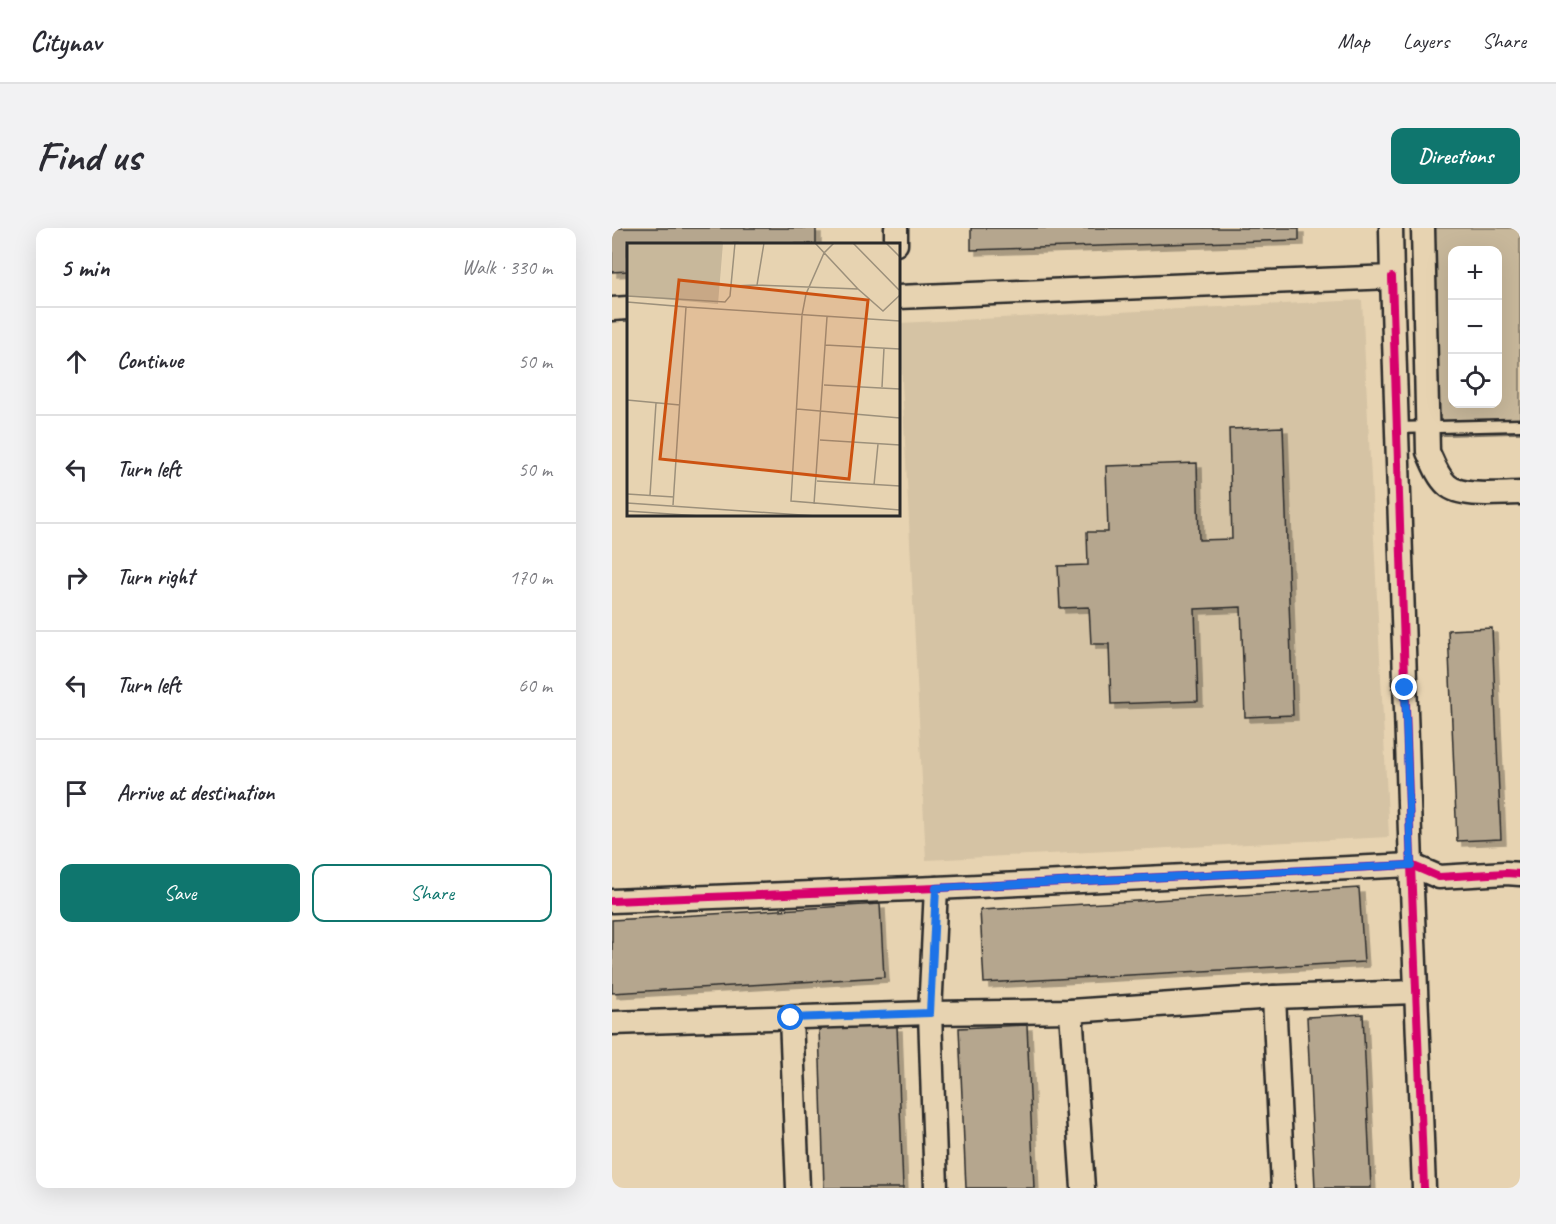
<!DOCTYPE html>
<meta charset="utf-8">
<style>
body{margin:0;font-family:Caveat,sans-serif;background:#f2f2f3;color:#2b2b33}
.controls{position:absolute;right:18px;top:18px;display:grid;overflow:hidden;border-radius:12px;box-shadow:0 6px 24px #0002}
.controls button{width:54px;height:54px;display:grid;place-items:center;padding:0;border:0;border-bottom:2px solid #e1e1e2;background:#fff;color:#2b2b33;font:30px sans-serif}
.stop{position:absolute;width:18px;height:18px;margin:-14px;border:4px solid #1a73e8;border-radius:50%;background:#fff}
.stop.end{background:#1a73e8;border-color:#fff;box-shadow:0 2px 6px #0008}
.list{margin:0;padding:0;list-style:none}
h2{display:flex;justify-content:space-between;align-items:center;height:78px;margin:0;padding:0 24px;font-size:26px}
h2 small{font-size:20px;font-weight:400;color:#7c7c81}
.list li{display:grid;grid-template-columns:39px 1fr auto;gap:18px;align-items:center;box-sizing:border-box;height:108px;padding:0 24px;border-top:2px solid #e1e1e2}
.list b{display:block;font-size:22px;white-space:nowrap}
.list em{font-size:20px;font-style:normal;color:#7c7c81}
.actions{display:flex;gap:12px;padding:18px 24px}
.actions a{flex:1;padding:14px 0;border:2px solid #0f766e;border-radius:12px;text-align:center;font-size:21px;color:#0f766e}
.actions .main{background:#0f766e;color:#fff}
.icon{flex:none;width:33px;height:33px;fill:none;stroke:currentColor;stroke-width:2;stroke-linecap:round;stroke-linejoin:round}
.map{position:relative;flex:none;width:908px;height:960px;overflow:hidden;border-radius:12px}
header{display:flex;align-items:center;gap:36px;box-sizing:border-box;height:84px;padding:0 30px;background:#fff;border-bottom:2px solid #e1e1e2}
header strong{font-size:28px}
nav{display:flex;gap:33px;margin-inline-start:auto;font-size:21px}
.intro{display:flex;align-items:center;justify-content:space-between;box-sizing:border-box;height:144px;padding:0 36px}
h1{margin:0;font-size:42px}
.button{padding:15px 27px;border-radius:12px;background:#0f766e;color:#fff;font-size:21px;font-weight:700}
main{display:flex;gap:36px;padding:0 36px}
aside{flex:1;background:#fff;border-radius:12px;box-shadow:0 6px 24px #0002}
.map>svg:first-child{display:block}
.built{fill:#d5c3a4}
.green{fill:#c8b89b;stroke:#7a7263;stroke-width:1.5;fill-rule:evenodd}
.building{fill:#b5a68e;stroke:#2b2b2b;stroke-width:1.5;filter:url(#shadow)}
.lines{fill:none;stroke-linecap:round;stroke-linejoin:round}
.service-casing{stroke:#2b2b2b;stroke-width:15}
.minor-casing{stroke:#2b2b2b;stroke-width:27}
.service{stroke:#e7d3b1;stroke-width:10}
.minor{stroke:#e7d3b1;stroke-width:22}
.cycleway-casing{stroke:#e7d3b1;stroke-width:11}
.cycleway{stroke:#d6006c;stroke-width:8}
.route{stroke:#1a73e8;stroke-width:8}
.inset-road{fill:none;stroke:#9c907b;stroke-width:1.5}
.view{fill:#cc5211;fill-opacity:0.15;stroke:#cc5211;stroke-width:3}
.inset-edge{fill:none;stroke:#2b2b2b;stroke-width:3}
</style>
<header>
<strong>Citynav</strong>
<nav><a>Map</a><a>Layers</a><a>Share</a></nav>
</header>
<div class="intro"><h1>Find us</h1><a class="button">Directions</a></div>
<main>
<aside>
<h2>5 min<small>Walk · 330 m</small></h2>
<ul class="list">
<li><svg class="icon" aria-label="ahead" viewBox="0 0 24 24"><path d="M12 20V5M6 11l6-6 6 6"/></svg><div><b>Continue</b></div><em>50 m</em></li>
<li><svg class="icon" aria-label="left" viewBox="0 0 24 24"><path d="M17 20v-9H6M10 6l-5 5 5 5"/></svg><div><b>Turn left</b></div><em>50 m</em></li>
<li><svg class="icon" aria-label="right" viewBox="0 0 24 24"><path d="M7 20v-9h11M14 6l5 5-5 5"/></svg><div><b>Turn right</b></div><em>170 m</em></li>
<li><svg class="icon" aria-label="left" viewBox="0 0 24 24"><path d="M17 20v-9H6M10 6l-5 5 5 5"/></svg><div><b>Turn left</b></div><em>60 m</em></li>
<li><svg class="icon" aria-label="arrive" viewBox="0 0 24 24"><path d="M6 21V4h12l-3 4 3 4H6"/></svg><div><b>Arrive at destination</b></div></li>
</ul>
<div class="actions"><a class="main">Save</a><a>Share</a></div>
</aside>
<div class="map">
<svg width="908" height="960" viewBox="0 0 908 960">
<defs>
<filter id="shadow"><feDropShadow dx="5" dy="5" stdDeviation="0" flood-color="#0004"/></filter>
</defs>
<rect width="100%" height="100%" fill="#e7d3b1"/>
<filter id="ink" filterUnits="userSpaceOnUse"><feTurbulence type="fractalNoise" baseFrequency=".0167" numOctaves="2"/><feDisplacementMap in="SourceGraphic" scale="12" xChannelSelector="R" yChannelSelector="G"/><feConvolveMatrix kernelMatrix="1 2 1 2 8 2 1 2 1" color-interpolation-filters="sRGB"/></filter>
<g filter="url(#ink)">
<path class="built" d="M 750,72 L 777,609 L 314,632 L 287,95 Z"/>
<path class="green" d="M 806,0 L 908,0 L 908,205 L 809,208 ZM 840,22 L 885,22 L 885,176 L 840,176 Z"/>
<g class="building">
<path d="M 0,0 L 204,0 L 204,16 L 16,16 L 16,43 L 0,44 Z"/>
<path d="M 359,0 L 687,0 L 687,12 L 359,22 Z"/>
<path d="M 671,199 L 681,487 L 633,489 L 629,379 L 583,381 L 586,473 L 499,476 L 497,416 L 479,416 L 477,379 L 448,380 L 446,338 L 476,337 L 475,304 L 496,304 L 494,238 L 585,235 L 587,312 L 620,311 L 617,201 Z"/>
<path d="M 880,400 L 889,611 L 845,613 L 836,402 Z"/>
<path d="M 747,660 L 752,734 L 372,755 L 368,682 Z"/>
<path d="M 268,676 L 272,749 L 0,765 L 0,692 Z"/>
<path d="M 751,786 L 759,960 L 703,960 L 695,789 Z"/>
<path d="M 415,797 L 422,960 L 354,960 L 347,800 Z"/>
<path d="M 285,798 L 291,960 L 212,960 L 207,800 Z"/>
</g>
<g class="lines">
<defs>
<path id="service" d="M 785,200 L 908,197"/>
<g id="minor">
<path d="M 284,0 L 284,16"/>
<path d="M 811,0 L 816,224 C 821,235 826,249 835,257 C 849,270 889,265 908,265"/>
<path d="M 780,49 L 799,637 L 812,960"/>
<path d="M 286,69 L 780,49 L 779,0"/>
<path d="M 0,81 L 16,80"/>
<path d="M 324,660 L 318,785 L 324,960"/>
<path d="M 0,673 L 324,660 L 799,637 L 827,649 L 894,645 L 908,646"/>
<path d="M 662,769 L 671,960"/>
<path d="M 459,783 L 471,960"/>
<path d="M 179,790 L 186,960"/>
<path d="M 0,795 L 318,785 L 459,783 L 662,769 L 803,764"/>
</g>
</defs>
<use href="#service" class="service-casing"/>
<use href="#minor" class="minor-casing"/>
<use href="#service" class="service"/>
<use href="#minor" class="minor"/>
<defs>
<g id="cycleway">
<path d="M 780,49 L 799,637 L 812,960"/>
<path d="M 0,673 L 324,660 L 799,637 L 827,649 L 894,645 L 908,646"/>
</g>
</defs>
<use href="#cycleway" class="cycleway-casing"/>
<use href="#cycleway" class="cycleway"/>
</g>
</g>
<g class="lines" filter="url(#ink)">
<path class="route" d="M 179,790 L 318,785 L 324,660 L 799,637 L 793,460"/>
</g>
<g transform="translate(15 15)">
<rect width="273" height="273" fill="#e7d3b1"/>
<path d="M 0,0 L 96,0 L 91,61 L 0,53 Z" fill="#c8b89b"/>
<path class="inset-road" d="M 188,0 L 231,46M 207,0 L 197,10 L 179,51 L 175,72 L 164,258 L 273,267M 226,0 L 272,47M 259,0 L 273,14M 130,42 L 231,46 L 256,68 L 273,52M 104,43 L 130,42 L 137,0M 0,53 L 98,59 L 103,53 L 108,0M 0,59 L 59,64 L 46,262M 59,64 L 273,78M 198,102 L 273,106M 197,142 L 273,146M 255,144 L 257,105M 0,157 L 53,162M 170,166 L 273,175M 193,197 L 273,202M 190,238 L 273,243M 247,242 L 251,201M 0,251 L 47,254M 23,252 L 29,160M 0,260 L 189,273M 187,261 L 200,74M 0,268 L 73,273"/>
<path class="view" d="M 52,37 L 241,57 L 222,236 L 33,216 Z"/>
<rect width="273" height="273" class="inset-edge"/>
</g>
</svg>
<div class="controls">
<button>+</button>
<button>−</button>
<button><svg class="icon" aria-label="locate" viewBox="0 0 24 24"><circle cx="12" cy="12" r="6"/><path d="M12 2v4M12 18v4M2 12h4M18 12h4"/></svg></button>
</div>
<div class="stop" style="left:179px;top:790px"></div>
<div class="stop end" style="left:793px;top:460px"></div>
</div>
</main>
